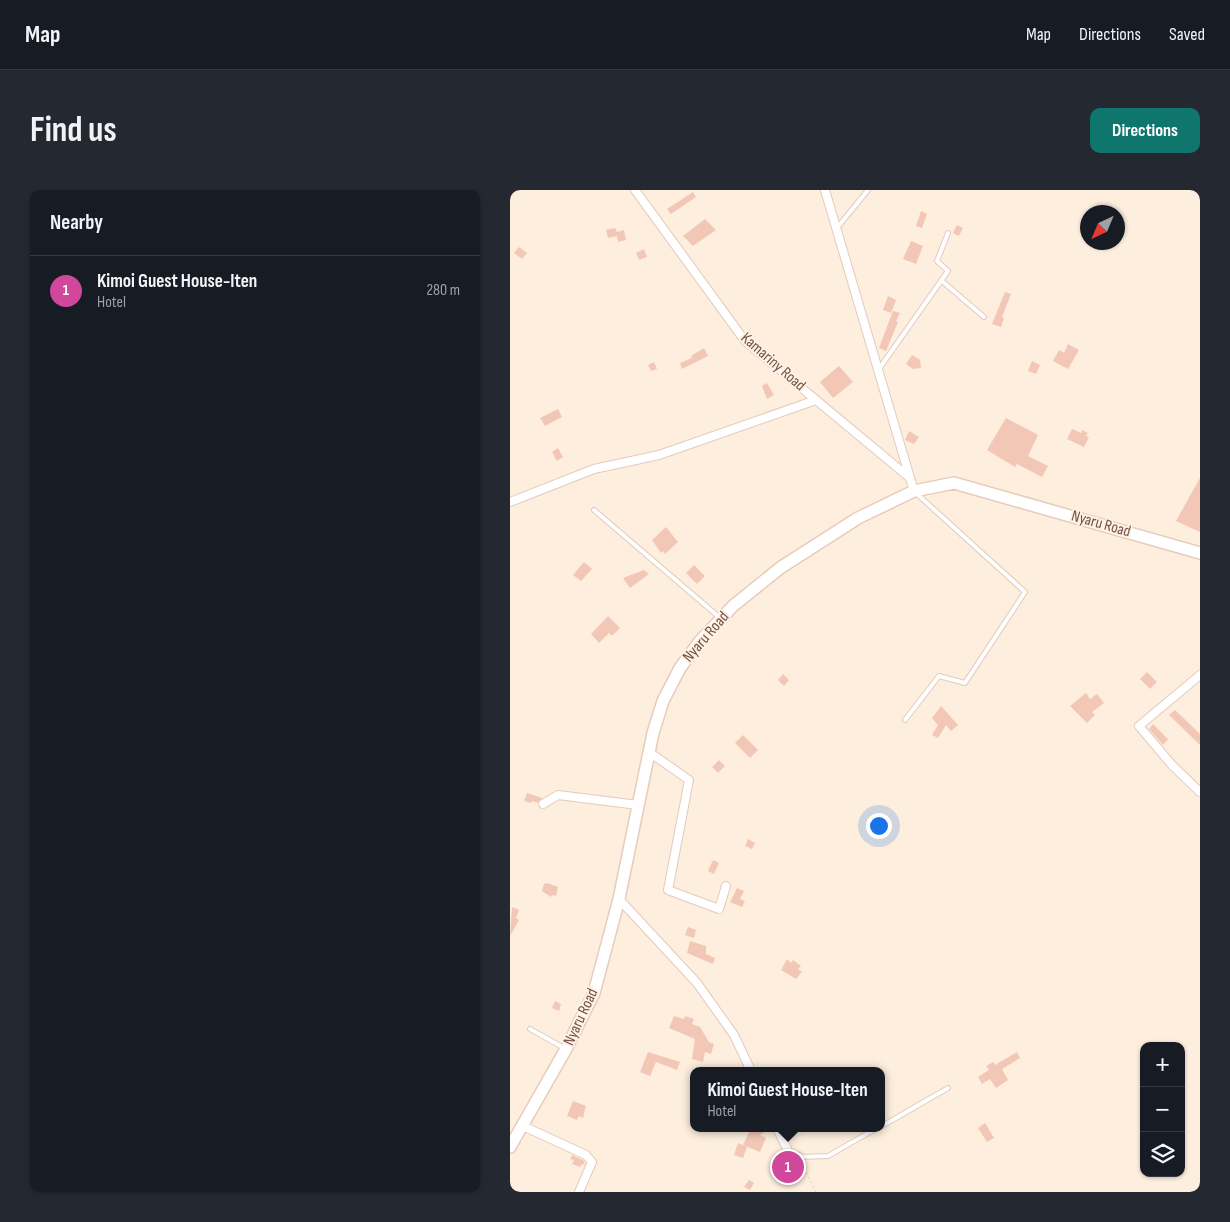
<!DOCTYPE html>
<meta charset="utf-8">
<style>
body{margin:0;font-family:"Sofia Sans Condensed",sans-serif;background:#242831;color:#f1f3f6}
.controls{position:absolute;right:15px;bottom:15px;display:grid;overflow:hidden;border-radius:10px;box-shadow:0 1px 4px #0004}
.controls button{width:45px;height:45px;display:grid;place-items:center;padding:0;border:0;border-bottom:1px solid #363941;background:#171b24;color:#f1f3f6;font:25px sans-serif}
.compass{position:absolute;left:570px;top:15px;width:45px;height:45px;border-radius:50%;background:#171b24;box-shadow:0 1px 4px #0004;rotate:224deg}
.you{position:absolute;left:368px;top:635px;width:18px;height:18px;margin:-12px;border:4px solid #fff;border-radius:50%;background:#1a73e8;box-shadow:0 0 0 8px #1a73e833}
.badge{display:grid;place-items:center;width:32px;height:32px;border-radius:50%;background:#0f766e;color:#fff;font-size:16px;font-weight:700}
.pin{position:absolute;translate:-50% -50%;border:2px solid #fff;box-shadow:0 1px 5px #0006}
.popup{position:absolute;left:180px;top:877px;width:195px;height:65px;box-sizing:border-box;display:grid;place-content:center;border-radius:10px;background:#171b24;filter:drop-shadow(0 1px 4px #0005);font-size:16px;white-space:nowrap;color:#9ea1a6}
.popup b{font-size:19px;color:#f1f3f6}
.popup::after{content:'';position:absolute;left:50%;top:100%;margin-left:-10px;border:10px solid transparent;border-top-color:#171b24}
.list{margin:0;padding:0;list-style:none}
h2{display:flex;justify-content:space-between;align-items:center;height:65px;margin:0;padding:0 20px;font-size:21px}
h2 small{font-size:16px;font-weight:400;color:#9ea1a6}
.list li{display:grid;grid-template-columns:32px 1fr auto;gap:15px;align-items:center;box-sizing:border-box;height:70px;padding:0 20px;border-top:1px solid #363941}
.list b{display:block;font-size:19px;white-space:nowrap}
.list p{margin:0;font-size:16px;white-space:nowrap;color:#9ea1a6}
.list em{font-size:16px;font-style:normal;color:#9ea1a6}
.icon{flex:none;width:28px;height:28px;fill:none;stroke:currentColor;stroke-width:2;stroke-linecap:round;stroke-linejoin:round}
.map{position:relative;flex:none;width:690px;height:1002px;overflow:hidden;border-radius:10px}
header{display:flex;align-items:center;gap:30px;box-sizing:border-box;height:70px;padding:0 25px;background:#171b24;border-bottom:1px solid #363941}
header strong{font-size:24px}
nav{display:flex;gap:28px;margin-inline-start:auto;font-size:18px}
.intro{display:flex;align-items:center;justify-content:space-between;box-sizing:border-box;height:120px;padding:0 30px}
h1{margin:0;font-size:35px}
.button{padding:12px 22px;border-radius:10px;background:#0f766e;color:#fff;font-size:18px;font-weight:700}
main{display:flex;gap:30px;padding:0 30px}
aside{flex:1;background:#171b24;border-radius:10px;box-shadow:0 1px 4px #0004}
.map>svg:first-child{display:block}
.building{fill:#f3c7b5}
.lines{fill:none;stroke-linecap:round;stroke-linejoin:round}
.lane-casing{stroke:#e3cbbd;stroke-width:6}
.street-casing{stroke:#e3cbbd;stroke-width:10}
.secondary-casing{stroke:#e8cbba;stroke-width:14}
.path{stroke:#d7aa98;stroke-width:1;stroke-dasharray:1 4;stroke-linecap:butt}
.lane{stroke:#fff;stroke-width:4}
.street{stroke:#fff;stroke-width:8}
.secondary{stroke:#fff;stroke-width:11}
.labels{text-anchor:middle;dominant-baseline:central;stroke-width:4;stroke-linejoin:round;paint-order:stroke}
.street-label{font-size:16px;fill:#735146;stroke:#fff2e5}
</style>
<header>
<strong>Map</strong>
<nav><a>Map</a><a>Directions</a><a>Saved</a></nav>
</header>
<div class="intro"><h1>Find us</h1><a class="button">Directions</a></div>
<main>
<aside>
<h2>Nearby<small></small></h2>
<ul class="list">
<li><span class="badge" style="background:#d1479c">1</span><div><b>Kimoi Guest House-Iten</b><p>Hotel</p></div><em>280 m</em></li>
</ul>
</aside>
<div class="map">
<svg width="690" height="1002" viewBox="0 0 690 1002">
<rect width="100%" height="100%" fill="#fdeede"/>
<g class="building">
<path d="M 183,2 L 186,7 L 161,24 L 157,19 Z"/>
<path d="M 411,21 L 417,24 L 412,38 L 406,36 Z"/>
<path d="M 195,29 L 206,40 L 183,56 L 173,46 Z"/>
<path d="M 447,35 L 453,38 L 449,46 L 443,43 Z"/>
<path d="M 105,38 L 107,42 L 114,40 L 116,50 L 108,52 L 107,46 L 98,48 L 96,40 Z"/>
<path d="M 401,51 L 413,56 L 406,74 L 393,69 Z"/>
<path d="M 9,57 L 17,63 L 12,69 L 4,63 Z"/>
<path d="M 134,59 L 137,67 L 129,70 L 126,63 Z"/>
<path d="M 495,102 L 501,104 L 492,127 L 494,128 L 491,137 L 482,134 Z"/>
<path d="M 378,106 L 386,110 L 381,123 L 373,120 Z"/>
<path d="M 383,121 L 390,123 L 386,131 L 388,132 L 376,161 L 369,158 Z"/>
<path d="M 558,154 L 569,160 L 558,179 L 543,171 L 549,160 L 554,163 Z"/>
<path d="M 194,158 L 198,166 L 172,179 L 170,173 L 182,168 L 181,166 Z"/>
<path d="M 402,165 L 410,170 L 411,178 L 403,179 L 396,174 Z"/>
<path d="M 522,171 L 530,175 L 526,184 L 518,181 Z"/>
<path d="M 144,172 L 147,179 L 141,181 L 138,175 Z"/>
<path d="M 329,176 L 343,192 L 323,208 L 310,192 Z"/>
<path d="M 257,193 L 264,205 L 257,209 L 252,196 Z"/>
<path d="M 48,219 L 52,227 L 35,236 L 30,228 Z"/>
<path d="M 496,228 L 528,245 L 518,266 L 538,276 L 532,287 L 507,274 L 505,277 L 477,260 Z"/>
<path d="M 562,239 L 571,243 L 572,240 L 578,243 L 576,246 L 579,247 L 574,257 L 557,249 Z"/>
<path d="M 399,241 L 409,247 L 404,254 L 395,250 Z"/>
<path d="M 48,258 L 53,267 L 47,271 L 42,262 Z"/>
<path d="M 690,288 L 690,342 L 666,331 Z"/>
<path d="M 156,337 L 168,352 L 155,364 L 153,361 L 151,363 L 142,350 Z"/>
<path d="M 74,372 L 82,379 L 71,391 L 63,385 Z"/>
<path d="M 184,375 L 195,386 L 187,394 L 176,383 Z"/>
<path d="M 134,380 L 139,384 L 120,398 L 113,388 Z"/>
<path d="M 98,426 L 110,438 L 102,446 L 99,443 L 89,453 L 81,444 Z"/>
<path d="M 637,482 L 647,492 L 640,499 L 630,489 Z"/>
<path d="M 273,484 L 279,490 L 274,496 L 268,490 Z"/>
<path d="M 576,503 L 580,509 L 587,504 L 594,513 L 582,522 L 585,525 L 577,533 L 560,516 Z"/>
<path d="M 431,516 L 448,535 L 441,541 L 436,535 L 428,548 L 422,545 L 428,535 L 422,528 Z"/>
<path d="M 665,520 L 690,544 L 690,555 L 659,525 Z"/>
<path d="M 643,534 L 658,549 L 653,555 L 639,539 Z"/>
<path d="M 233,545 L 248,560 L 240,568 L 225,553 Z"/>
<path d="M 209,570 L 215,576 L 208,583 L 202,577 Z"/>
<path d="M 17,603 L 32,608 L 28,613 L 22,611 L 21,613 L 14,611 Z"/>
<path d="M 238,649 L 245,653 L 242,659 L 235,656 Z"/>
<path d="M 203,670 L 209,673 L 204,684 L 198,681 Z"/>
<path d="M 37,693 L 48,697 L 46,706 L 42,705 L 41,707 L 32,701 L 34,694 Z"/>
<path d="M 227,698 L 234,701 L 230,709 L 235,711 L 232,717 L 220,712 Z"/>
<path d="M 2,717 L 9,720 L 6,728 L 9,730 L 0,746 Z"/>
<path d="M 178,737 L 186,740 L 184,748 L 175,745 Z"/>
<path d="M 180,751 L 196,756 L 196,764 L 205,768 L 203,774 L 177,763 Z"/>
<path d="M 277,769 L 281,773 L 283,770 L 291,776 L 288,779 L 292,782 L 286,789 L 271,780 Z"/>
<path d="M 45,811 L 51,814 L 49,821 L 42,818 Z"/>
<path d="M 164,826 L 174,829 L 175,826 L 184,829 L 182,834 L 190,837 L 199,852 L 204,854 L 201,864 L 195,862 L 193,872 L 182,869 L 185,849 L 159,838 Z"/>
<path d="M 138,862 L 170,872 L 167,880 L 146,872 L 140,886 L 130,882 Z"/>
<path d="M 507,862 L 510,868 L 492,879 L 498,890 L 486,898 L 480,889 L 472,894 L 468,887 L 479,880 L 476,876 L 483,872 L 485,875 Z"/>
<path d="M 63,911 L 76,916 L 73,928 L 69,926 L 67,930 L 57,926 Z"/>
<path d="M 475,933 L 484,948 L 477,952 L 468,938 Z"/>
<path d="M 241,938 L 261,938 L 250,945 L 256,948 L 250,962 L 233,955 Z"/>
<path d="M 228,953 L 237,957 L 233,968 L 224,965 Z"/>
<path d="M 62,965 L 73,970 L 75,975 L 72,974 L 70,977 L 62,974 L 64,970 L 60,969 Z"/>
<path d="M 239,990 L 244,993 L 240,1000 L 234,997 Z"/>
</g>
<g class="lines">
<defs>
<g id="lane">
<path d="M 327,38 L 358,0"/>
<path d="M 432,91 L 474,127"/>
<path d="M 369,179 L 438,81 L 427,71 L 438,43"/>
<path d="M 84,320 L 209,427"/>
<path d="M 395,530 L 429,486 L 455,493 L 515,402 L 407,304"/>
<path d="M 20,839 L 54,858"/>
<path d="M 372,936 L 438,898"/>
<path d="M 289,967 L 318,966 L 367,938"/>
</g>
<g id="street">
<path d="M 125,0 L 235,151 L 400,288 L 404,301"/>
<path d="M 315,0 L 400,288"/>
<path d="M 0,312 L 84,279 L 149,265 L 306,210"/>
<path d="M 690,485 L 629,536 L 662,575 L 690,602"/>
<path d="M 139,562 L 179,590 L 158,700 L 209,719 L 216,696"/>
<path d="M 33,614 L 48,605 L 128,615"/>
<path d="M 109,709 L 187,793 L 224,845 L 241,881"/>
<path d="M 13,936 L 76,965 L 82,972 L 69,1002"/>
<path d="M 267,938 L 280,965 L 289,967"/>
</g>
<path id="secondary" d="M 0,957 L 56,859 L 84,803 L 109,709 L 143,543 L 153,511 L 170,478 L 190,451 L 223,416 L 270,378 L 348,328 L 404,301 L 444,293 L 690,363"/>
</defs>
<use href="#lane" class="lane-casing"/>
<use href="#street" class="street-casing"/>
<use href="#secondary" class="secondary-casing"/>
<path class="path" d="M 292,974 L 306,1002"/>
<use href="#lane" class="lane"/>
<use href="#street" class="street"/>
<use href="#secondary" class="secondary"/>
</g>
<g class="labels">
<g class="street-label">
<text transform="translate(263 172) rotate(41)">Kamariny Road</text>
<text transform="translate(591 334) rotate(16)">Nyaru Road</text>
<text transform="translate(196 447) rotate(-49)">Nyaru Road</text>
<text transform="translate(71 827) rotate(-65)">Nyaru Road</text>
</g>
</g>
</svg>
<div class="controls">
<button>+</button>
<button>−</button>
<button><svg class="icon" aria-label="layers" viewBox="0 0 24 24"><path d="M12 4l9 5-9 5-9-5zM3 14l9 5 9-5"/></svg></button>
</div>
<svg class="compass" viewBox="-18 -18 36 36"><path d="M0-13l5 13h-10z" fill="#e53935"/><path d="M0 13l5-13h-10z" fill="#9ea1a6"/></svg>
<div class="you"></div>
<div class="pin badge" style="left:278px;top:977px;background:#d1479c">1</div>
<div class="popup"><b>Kimoi Guest House-Iten</b>Hotel</div>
</div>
</main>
